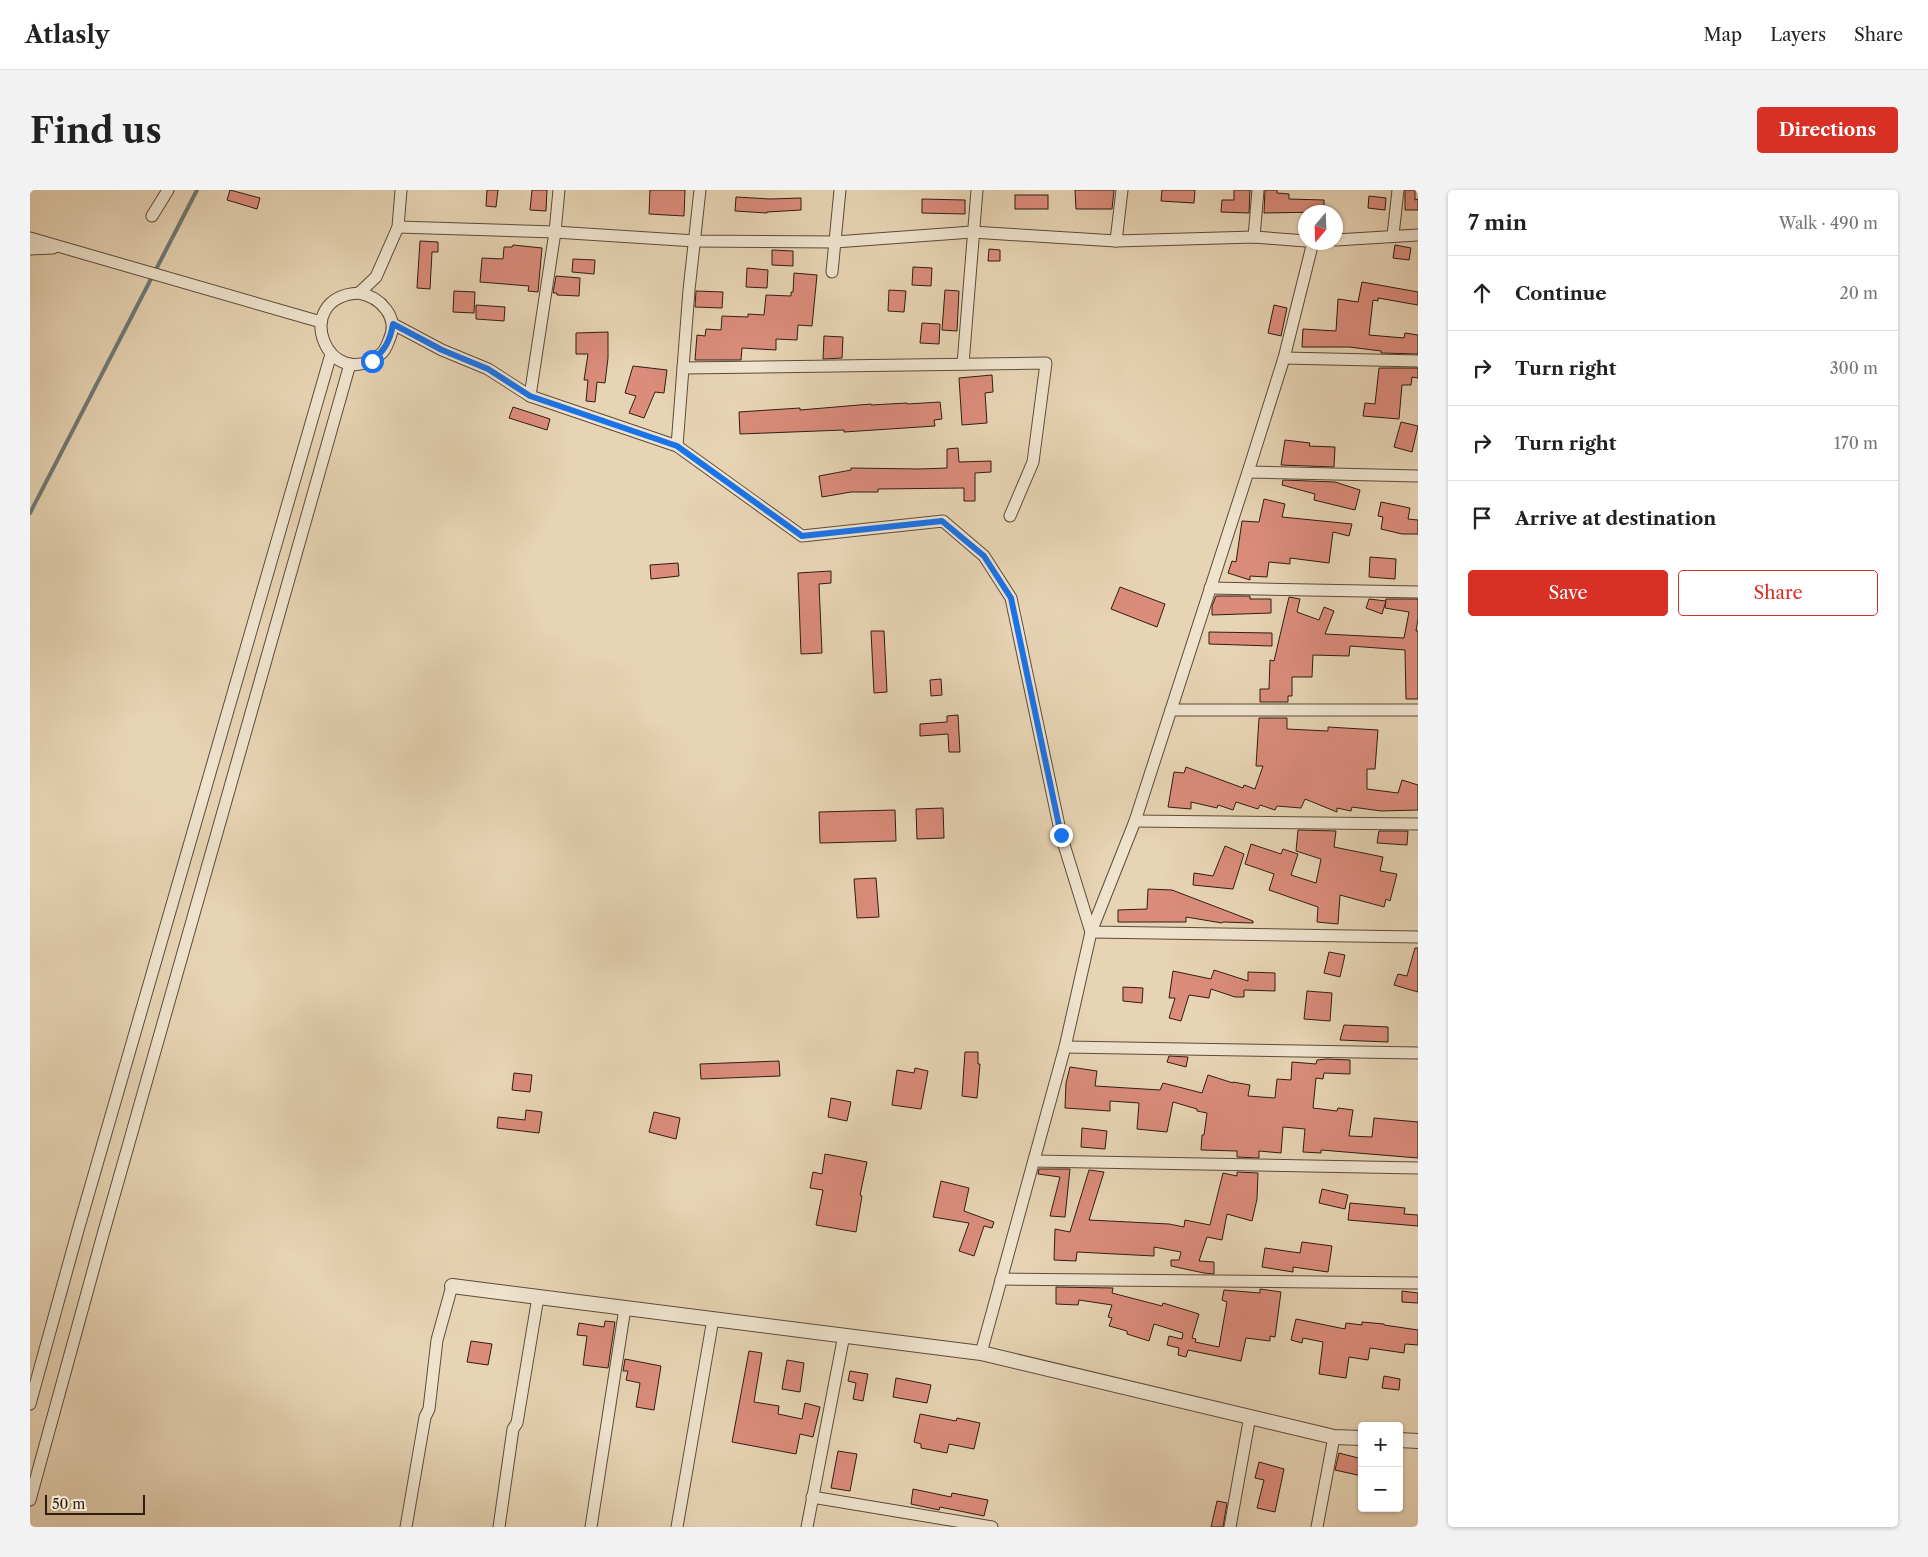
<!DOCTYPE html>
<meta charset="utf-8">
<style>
body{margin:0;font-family:"Libre Caslon Text",serif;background:#f2f2f2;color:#222}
.controls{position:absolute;right:15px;bottom:15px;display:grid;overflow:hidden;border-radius:5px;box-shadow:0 1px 4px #0004}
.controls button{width:45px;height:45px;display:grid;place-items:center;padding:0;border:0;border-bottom:1px solid #e0e0e0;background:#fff;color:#222;font:25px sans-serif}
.compass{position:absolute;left:1268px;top:15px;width:45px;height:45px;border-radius:50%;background:#fff;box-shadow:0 1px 4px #0004;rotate:199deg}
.scale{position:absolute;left:15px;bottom:12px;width:100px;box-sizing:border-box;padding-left:5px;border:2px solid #2f1d12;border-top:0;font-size:14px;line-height:18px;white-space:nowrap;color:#2f1d12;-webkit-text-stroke:4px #efe3ce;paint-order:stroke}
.stop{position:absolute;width:15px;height:15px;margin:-11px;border:4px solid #1a73e8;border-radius:50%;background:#fff}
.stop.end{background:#1a73e8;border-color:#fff;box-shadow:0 1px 5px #0008}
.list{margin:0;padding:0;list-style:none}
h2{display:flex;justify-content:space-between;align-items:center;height:65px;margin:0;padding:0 20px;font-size:21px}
h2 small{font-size:16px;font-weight:400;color:#767676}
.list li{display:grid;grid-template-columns:32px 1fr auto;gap:15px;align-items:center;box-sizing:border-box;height:75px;padding:0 20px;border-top:1px solid #e0e0e0}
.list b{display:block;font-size:19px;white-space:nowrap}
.list em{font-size:16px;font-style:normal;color:#767676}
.actions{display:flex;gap:10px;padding:15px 20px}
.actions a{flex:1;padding:11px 0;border:1px solid #d93025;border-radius:5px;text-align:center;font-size:18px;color:#d93025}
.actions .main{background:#d93025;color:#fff}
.icon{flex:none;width:28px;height:28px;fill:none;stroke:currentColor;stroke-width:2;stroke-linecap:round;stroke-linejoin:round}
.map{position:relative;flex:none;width:1388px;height:1337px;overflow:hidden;border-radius:5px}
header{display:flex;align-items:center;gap:30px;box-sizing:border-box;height:70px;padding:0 25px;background:#fff;border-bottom:1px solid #e0e0e0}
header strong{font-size:24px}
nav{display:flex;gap:28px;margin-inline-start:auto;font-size:18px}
.intro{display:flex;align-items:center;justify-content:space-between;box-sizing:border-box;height:120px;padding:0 30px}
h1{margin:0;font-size:35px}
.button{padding:12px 22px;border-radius:5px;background:#d93025;color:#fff;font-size:18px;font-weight:700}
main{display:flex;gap:30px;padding:0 30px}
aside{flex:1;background:#fff;border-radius:5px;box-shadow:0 1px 4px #0004}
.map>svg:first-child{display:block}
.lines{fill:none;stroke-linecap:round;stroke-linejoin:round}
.stream{stroke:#707975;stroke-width:4}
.building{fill:#db8c7b;stroke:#2f1d12}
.minor-casing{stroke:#5d4b3a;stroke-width:13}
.tertiary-casing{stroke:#5d4b3a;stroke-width:16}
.minor{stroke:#efe3ce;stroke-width:11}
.tertiary{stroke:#efe3ce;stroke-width:14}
.route{stroke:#1a73e8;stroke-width:6}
</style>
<header>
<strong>Atlasly</strong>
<nav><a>Map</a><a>Layers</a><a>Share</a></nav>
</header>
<div class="intro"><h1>Find us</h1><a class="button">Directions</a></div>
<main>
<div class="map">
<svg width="1388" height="1337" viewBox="0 0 1388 1337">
<rect width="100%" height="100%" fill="#e7d4b4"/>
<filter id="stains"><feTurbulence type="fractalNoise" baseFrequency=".004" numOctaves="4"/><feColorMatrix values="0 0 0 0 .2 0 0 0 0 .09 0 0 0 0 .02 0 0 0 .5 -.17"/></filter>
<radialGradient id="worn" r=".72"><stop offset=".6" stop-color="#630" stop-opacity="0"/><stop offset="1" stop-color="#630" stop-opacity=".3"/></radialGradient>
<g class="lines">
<path class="stream" d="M 0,323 L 167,0"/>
</g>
<g class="building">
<path d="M 200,0 L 230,8 L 227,19 L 197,10 Z"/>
<path d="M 457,0 L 468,0 L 466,17 L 456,16 Z"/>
<path d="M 502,0 L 517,0 L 516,21 L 500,20 Z"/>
<path d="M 620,0 L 655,0 L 654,26 L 619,24 Z"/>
<path d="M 1045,0 L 1084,0 L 1082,19 L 1046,19 Z"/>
<path d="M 1132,0 L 1165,0 L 1164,13 L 1131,11 Z"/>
<path d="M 1204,0 L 1220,0 L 1219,23 L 1191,22 L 1192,10 L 1204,10 Z"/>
<path d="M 1235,0 L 1247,0 L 1247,3 L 1259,4 L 1259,9 L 1294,10 L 1294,22 L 1234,23 Z"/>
<path d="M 1375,0 L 1385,0 L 1385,10 L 1388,9 L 1388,20 L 1375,20 Z"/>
<rect x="985" y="5" width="33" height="14"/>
<path d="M 1339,6 L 1356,8 L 1355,20 L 1338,18 Z"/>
<path d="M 706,7 L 740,9 L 771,8 L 771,20 L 737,22 L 737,23 L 705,21 Z"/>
<path d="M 892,9 L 935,10 L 935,24 L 892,23 Z"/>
<path d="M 390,51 L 408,52 L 408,62 L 402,62 L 400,99 L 387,98 Z"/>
<path d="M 483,55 L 512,58 L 508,102 L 498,101 L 499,96 L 450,92 L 452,68 L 473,69 L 474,57 L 482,57 Z"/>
<path d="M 1365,55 L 1381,58 L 1379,70 L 1363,68 Z"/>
<path d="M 959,59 L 970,60 L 970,71 L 958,71 Z"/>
<path d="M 742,60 L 763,61 L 763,76 L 742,75 Z"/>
<path d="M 543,69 L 565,70 L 564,84 L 542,82 Z"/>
<path d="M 883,77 L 902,78 L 901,96 L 882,95 Z"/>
<path d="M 717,78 L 738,80 L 737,98 L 716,97 Z"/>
<path d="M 764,83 L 787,85 L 782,136 L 768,135 L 767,150 L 746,149 L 746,160 L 712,158 L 711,170 L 665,170 L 667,145 L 675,146 L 676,139 L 691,140 L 692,126 L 718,127 L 718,124 L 734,125 L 736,105 L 761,106 L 761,102 L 763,102 Z"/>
<path d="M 526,86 L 550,88 L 549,106 L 527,105 L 527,103 L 523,103 Z"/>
<path d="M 1332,92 L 1388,102 L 1388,115 L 1348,108 L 1348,111 L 1343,110 L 1339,145 L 1374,148 L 1375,143 L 1388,145 L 1388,164 L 1351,163 L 1351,161 L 1319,157 L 1272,157 L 1273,139 L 1306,141 L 1308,109 L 1328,112 Z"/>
<path d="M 859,100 L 876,101 L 874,122 L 858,121 Z"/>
<path d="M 915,100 L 929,101 L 927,141 L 912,140 Z"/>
<path d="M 424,101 L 445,102 L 444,123 L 423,122 Z"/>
<path d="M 666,101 L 693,102 L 692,118 L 665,117 Z"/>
<path d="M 446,115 L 475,117 L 474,131 L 446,129 Z"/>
<path d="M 1244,115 L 1257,118 L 1251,146 L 1238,143 Z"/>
<path d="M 892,133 L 910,134 L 909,154 L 890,153 Z"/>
<path d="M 578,142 L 578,168 L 575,193 L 567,192 L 565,212 L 556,211 L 558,190 L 554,190 L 558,164 L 546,164 L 546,143 Z"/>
<path d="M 794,146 L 813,147 L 812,168 L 793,169 Z"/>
<path d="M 603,176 L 637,180 L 634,203 L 625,202 L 614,228 L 599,223 L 606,206 L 595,203 Z"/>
<path d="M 1349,178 L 1388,178 L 1388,188 L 1382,187 L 1381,195 L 1372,195 L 1369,229 L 1333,226 L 1335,213 L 1345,214 Z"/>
<path d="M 962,185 L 963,202 L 955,203 L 957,233 L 932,235 L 929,188 Z"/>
<path d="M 910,212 L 912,229 L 904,230 L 905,236 L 814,242 L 814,240 L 710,244 L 709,222 L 770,218 L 770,220 L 841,214 L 841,215 L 877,213 L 877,214 Z"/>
<path d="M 483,217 L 520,229 L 517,240 L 479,228 Z"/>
<path d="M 1371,232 L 1388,236 L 1382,262 L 1364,257 Z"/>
<path d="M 1255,250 L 1280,253 L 1279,256 L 1305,257 L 1304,277 L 1251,275 Z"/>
<path d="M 928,258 L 929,272 L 961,271 L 961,282 L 945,283 L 945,311 L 934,311 L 934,298 L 848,299 L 848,302 L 821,302 L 792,307 L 789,286 L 821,280 L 821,278 L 889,279 L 917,278 L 917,259 Z"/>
<path d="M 1253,290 L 1305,292 L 1330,300 L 1325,320 L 1284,310 L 1285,304 L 1252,295 Z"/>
<path d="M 1234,309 L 1255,314 L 1252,327 L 1322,334 L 1319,346 L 1303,342 L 1299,373 L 1260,368 L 1260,374 L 1239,372 L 1237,387 L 1220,386 L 1220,390 L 1198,383 L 1202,371 L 1206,372 L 1212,331 L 1229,332 Z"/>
<path d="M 1351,312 L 1380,318 L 1378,329 L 1388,330 L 1388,344 L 1372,344 L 1351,339 L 1353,327 L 1348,326 Z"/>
<path d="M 1340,367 L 1366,369 L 1365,389 L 1339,387 Z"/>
<path d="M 648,373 L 649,386 L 621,389 L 620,375 Z"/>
<path d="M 801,381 L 801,393 L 789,394 L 792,463 L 771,464 L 768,383 Z"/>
<path d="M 1090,397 L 1135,414 L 1127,437 L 1081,419 Z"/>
<path d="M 1186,406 L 1220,406 L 1220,409 L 1241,409 L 1241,423 L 1182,425 L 1182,416 Z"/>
<path d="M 1259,407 L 1270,409 L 1267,422 L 1289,430 L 1294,417 L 1304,421 L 1295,444 L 1374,448 L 1379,422 L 1355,418 L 1356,409 L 1388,409 L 1388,429 L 1386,441 L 1388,441 L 1388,509 L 1376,509 L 1375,460 L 1320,456 L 1319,466 L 1283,465 L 1282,487 L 1262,487 L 1262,506 L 1258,506 L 1258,512 L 1230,512 L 1230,499 L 1239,499 L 1240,470 L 1244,471 Z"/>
<path d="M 1339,409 L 1356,411 L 1352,424 L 1336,418 Z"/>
<path d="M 841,441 L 854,441 L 857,502 L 844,503 Z"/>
<path d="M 1179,442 L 1242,443 L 1242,456 L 1179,454 Z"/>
<path d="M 911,489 L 912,505 L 901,506 L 900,490 Z"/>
<path d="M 928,525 L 930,562 L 919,562 L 918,544 L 890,546 L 890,534 L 917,532 L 917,526 Z"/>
<path d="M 1229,528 L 1257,528 L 1257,539 L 1298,541 L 1298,537 L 1348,540 L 1345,579 L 1337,579 L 1337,599 L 1368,603 L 1372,590 L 1388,595 L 1388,620 L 1351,621 L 1322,617 L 1321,621 L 1307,618 L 1307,622 L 1275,609 L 1271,618 L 1247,616 L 1245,620 L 1230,615 L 1228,619 L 1206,612 L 1203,620 L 1188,615 L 1187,618 L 1161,612 L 1161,619 L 1138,617 L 1144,582 L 1154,583 L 1156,577 L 1213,598 L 1214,595 L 1225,599 L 1233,576 L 1226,576 Z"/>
<path d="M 913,618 L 914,648 L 887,649 L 886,619 Z"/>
<path d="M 865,620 L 866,651 L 790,653 L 789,622 Z"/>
<path d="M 1268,640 L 1306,641 L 1304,657 L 1353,667 L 1350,681 L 1367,684 L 1360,711 L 1356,709 L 1354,717 L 1310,705 L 1308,734 L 1287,732 L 1288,717 L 1239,700 L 1244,684 L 1215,674 L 1221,654 L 1251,664 L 1253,659 L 1268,664 L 1261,685 L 1286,693 L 1291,669 L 1266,661 Z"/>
<path d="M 1349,641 L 1378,641 L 1377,655 L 1347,653 Z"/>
<path d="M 1195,656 L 1214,664 L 1203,699 L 1163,695 L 1164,683 L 1183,686 Z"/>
<path d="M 846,688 L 849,727 L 827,728 L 824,689 Z"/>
<path d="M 1118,699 L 1142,700 L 1223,731 L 1223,733 L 1193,732 L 1192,733 L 1156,727 L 1156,732 L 1088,732 L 1088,720 L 1117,719 Z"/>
<path d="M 1385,758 L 1388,758 L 1388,802 L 1364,795 L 1368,784 L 1377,786 Z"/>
<path d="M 1299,762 L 1315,765 L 1310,787 L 1294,783 Z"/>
<path d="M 1184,780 L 1218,791 L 1218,782 L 1245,783 L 1245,801 L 1214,800 L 1214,807 L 1205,807 L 1181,799 L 1179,808 L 1159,805 L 1151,831 L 1139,828 L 1145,808 L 1139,808 L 1143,781 L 1181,789 Z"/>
<path d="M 1093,797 L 1113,798 L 1112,813 L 1093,811 Z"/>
<path d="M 1277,801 L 1302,803 L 1300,831 L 1274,829 Z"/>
<path d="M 1314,835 L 1358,837 L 1358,852 L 1310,850 Z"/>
<path d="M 935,862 L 948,862 L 948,874 L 950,874 L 947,908 L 932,906 Z"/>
<path d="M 1139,866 L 1158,867 L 1156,877 L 1137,872 Z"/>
<path d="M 1297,869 L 1320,870 L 1320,884 L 1294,883 L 1293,889 L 1286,888 L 1283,918 L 1307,921 L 1308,918 L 1323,920 L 1319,946 L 1342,947 L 1344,928 L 1388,932 L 1388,968 L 1291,960 L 1291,963 L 1273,962 L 1275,939 L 1253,937 L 1251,963 L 1229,961 L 1229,968 L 1207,967 L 1207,961 L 1171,960 L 1172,945 L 1174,945 L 1177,923 L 1167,921 L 1167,919 L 1143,912 L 1137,942 L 1107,939 L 1109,913 L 1080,911 L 1080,921 L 1035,918 L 1036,893 L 1040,877 L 1067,881 L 1065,896 L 1130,900 L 1133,893 L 1172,903 L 1178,885 L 1203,893 L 1203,892 L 1220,895 L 1218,906 L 1245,908 L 1247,889 L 1261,890 L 1262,872 L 1286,874 L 1287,870 Z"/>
<path d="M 749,871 L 750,886 L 671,889 L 670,874 Z"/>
<path d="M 885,878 L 898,881 L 891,919 L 862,915 L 867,880 L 884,883 Z"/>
<path d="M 484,883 L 502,885 L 500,902 L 482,900 Z"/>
<path d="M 801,908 L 821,912 L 817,931 L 798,927 Z"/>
<path d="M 496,920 L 512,922 L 509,943 L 467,938 L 468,927 L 495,930 Z"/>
<path d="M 624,922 L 650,928 L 646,949 L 619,942 Z"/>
<path d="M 1052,938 L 1077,941 L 1075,959 L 1051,957 Z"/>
<path d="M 795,964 L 837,972 L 830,1005 L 832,1006 L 826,1042 L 786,1035 L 793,1000 L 780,998 L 783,982 L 792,984 Z"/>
<path d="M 1009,979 L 1040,979 L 1035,1027 L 1020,1026 L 1030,987 L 1008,984 Z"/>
<path d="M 1059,980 L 1074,982 L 1059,1030 L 1139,1034 L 1154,1037 L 1155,1030 L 1180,1035 L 1193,983 L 1207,986 L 1207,982 L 1228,983 L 1227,1009 L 1222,1031 L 1197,1024 L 1192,1050 L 1177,1047 L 1169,1071 L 1184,1072 L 1184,1084 L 1174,1083 L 1141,1076 L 1141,1070 L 1149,1070 L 1151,1062 L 1124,1057 L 1124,1066 L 1047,1062 L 1046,1071 L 1024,1070 L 1025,1039 L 1040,1042 Z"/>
<path d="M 911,991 L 939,998 L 934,1021 L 964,1032 L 962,1038 L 954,1036 L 944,1066 L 929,1061 L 939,1033 L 903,1027 Z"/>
<path d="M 1292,999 L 1318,1005 L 1315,1019 L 1289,1013 Z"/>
<path d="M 1320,1013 L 1375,1018 L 1374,1024 L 1388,1025 L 1388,1036 L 1318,1030 Z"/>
<path d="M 1272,1052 L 1302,1056 L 1298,1082 L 1263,1077 L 1263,1082 L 1232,1077 L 1235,1058 L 1270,1063 Z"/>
<path d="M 1026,1097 L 1083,1098 L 1082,1103 L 1132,1116 L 1133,1113 L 1169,1124 L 1162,1148 L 1166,1149 L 1165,1152 L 1189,1157 L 1197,1112 L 1192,1110 L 1194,1100 L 1230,1103 L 1230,1099 L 1251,1102 L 1245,1147 L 1240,1146 L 1240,1151 L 1216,1148 L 1211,1171 L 1158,1160 L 1156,1167 L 1148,1165 L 1149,1158 L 1137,1155 L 1139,1146 L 1152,1149 L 1153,1143 L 1124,1134 L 1119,1151 L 1097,1144 L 1097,1141 L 1079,1136 L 1082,1128 L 1078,1127 L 1082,1115 L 1049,1110 L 1048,1115 L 1026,1114 Z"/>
<path d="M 1372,1101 L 1388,1103 L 1388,1113 L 1372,1112 Z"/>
<path d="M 1266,1129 L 1315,1139 L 1316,1133 L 1332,1135 L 1332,1132 L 1354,1134 L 1354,1135 L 1388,1140 L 1388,1155 L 1375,1154 L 1374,1163 L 1340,1158 L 1338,1170 L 1319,1167 L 1316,1188 L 1289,1184 L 1293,1152 L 1273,1148 L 1272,1153 L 1261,1150 Z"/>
<path d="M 575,1131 L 585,1132 L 578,1178 L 553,1175 L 557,1146 L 547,1145 L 549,1133 L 574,1137 Z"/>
<path d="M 441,1151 L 462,1154 L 458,1175 L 437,1172 Z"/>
<path d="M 719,1161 L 732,1163 L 724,1212 L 749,1216 L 748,1224 L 772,1229 L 775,1213 L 790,1217 L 783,1247 L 770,1244 L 766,1264 L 702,1252 Z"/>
<path d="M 595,1169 L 631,1176 L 624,1220 L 606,1217 L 610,1193 L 596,1190 L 598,1181 L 593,1181 Z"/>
<path d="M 757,1170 L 774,1173 L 770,1202 L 752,1199 Z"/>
<path d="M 820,1181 L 838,1184 L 833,1211 L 823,1209 L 826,1193 L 818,1191 Z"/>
<path d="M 1354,1186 L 1370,1189 L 1369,1200 L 1352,1198 Z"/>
<path d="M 866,1188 L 901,1195 L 897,1213 L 863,1207 Z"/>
<path d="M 890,1224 L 926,1231 L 927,1228 L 950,1233 L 944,1259 L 919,1254 L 917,1263 L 891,1258 L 891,1254 L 884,1252 Z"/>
<path d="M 808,1261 L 827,1264 L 820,1301 L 801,1298 Z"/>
<path d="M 1309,1263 L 1332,1269 L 1332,1286 L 1305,1280 Z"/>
<path d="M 1229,1272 L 1254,1279 L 1245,1322 L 1227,1318 L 1234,1290 L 1225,1288 Z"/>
<path d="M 883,1299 L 921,1307 L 922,1303 L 958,1310 L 954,1326 L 910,1317 L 909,1320 L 881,1314 Z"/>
<path d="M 1187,1311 L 1197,1313 L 1193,1337 L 1181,1337 Z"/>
</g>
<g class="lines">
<defs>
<g id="minor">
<path d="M 122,26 L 138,0"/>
<path d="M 368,37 L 525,42 L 665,51 L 805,52 L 942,42 L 1086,51 L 1224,47 L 1276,51"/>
<path d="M 1363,45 L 1368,0"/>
<path d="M 1224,47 L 1228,0"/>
<path d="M 0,48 L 291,132"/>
<path d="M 1306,50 L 1388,45"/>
<path d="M 1086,51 L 1092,0"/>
<path d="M 0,59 L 23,58"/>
<path d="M 802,82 L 810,0"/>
<path d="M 329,103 C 350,107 370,127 359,150 C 357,155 356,159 352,163 C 299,208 258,107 329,103 Z"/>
<path d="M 329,103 L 346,87 L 368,37 L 371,0"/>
<path d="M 363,134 L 412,160 L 458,179 L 500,206 L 647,256 L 772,346 L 913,331 L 954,366 L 981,408 L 1031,645 L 1061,742 L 1388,747"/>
<path d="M 1254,168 L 1388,171"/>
<path d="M 933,174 L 947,0"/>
<path d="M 653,178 L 1016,173 L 1003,272 L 980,326"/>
<path d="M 500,206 L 525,42 L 529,0"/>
<path d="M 647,256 L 659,100 L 670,0"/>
<path d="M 1218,282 L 1388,286"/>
<path d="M 1180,398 L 1388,402"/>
<path d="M 1141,520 L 1388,520"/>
<path d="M 1105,631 L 1388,634"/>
<path d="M 1035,857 L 1388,863"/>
<path d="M 1004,971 L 1388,978"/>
<path d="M 971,1089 L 1388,1093"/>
<path d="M 951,1163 L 1035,857 L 1061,742 L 1105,631 L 1218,282 L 1254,168 L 1283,52"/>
<path d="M 0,1214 L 48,1040 L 301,164"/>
<path d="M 782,1307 L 962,1337"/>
<path d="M 0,1310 L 72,1048 L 320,174"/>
<path d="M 376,1337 L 395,1227 L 399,1219 L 407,1150 L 422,1096"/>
<path d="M 469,1337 L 483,1239 L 487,1233 L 508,1107"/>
<path d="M 561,1337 L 595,1118"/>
<path d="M 647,1337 L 683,1129"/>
<path d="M 777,1337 L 814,1145"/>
<path d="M 1200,1337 L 1220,1226"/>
<path d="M 1287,1337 L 1304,1247"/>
</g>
<g id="tertiary">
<path d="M 422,1096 L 951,1163 L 1304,1247 L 1332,1248"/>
<path d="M 1369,1250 L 1388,1251"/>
</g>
</defs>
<use href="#minor" class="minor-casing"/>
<use href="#tertiary" class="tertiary-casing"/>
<use href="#minor" class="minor"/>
<use href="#tertiary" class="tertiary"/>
</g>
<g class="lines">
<path class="route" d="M 342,171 C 355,160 360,151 363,134 L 412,160 L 458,179 L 500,206 L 647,256 L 772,346 L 912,331 L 954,366 L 981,408 L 1031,645"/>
</g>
<rect width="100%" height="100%" filter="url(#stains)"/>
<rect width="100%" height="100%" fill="url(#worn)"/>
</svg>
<div class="controls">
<button>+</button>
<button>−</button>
</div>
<svg class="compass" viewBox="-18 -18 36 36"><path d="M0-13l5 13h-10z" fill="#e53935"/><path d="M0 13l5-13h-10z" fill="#767676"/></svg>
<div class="scale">50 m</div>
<div class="stop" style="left:342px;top:171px"></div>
<div class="stop end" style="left:1031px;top:645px"></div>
</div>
<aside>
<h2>7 min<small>Walk · 490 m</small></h2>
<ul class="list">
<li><svg class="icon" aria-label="ahead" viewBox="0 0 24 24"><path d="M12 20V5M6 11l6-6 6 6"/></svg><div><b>Continue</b></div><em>20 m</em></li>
<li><svg class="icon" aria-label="right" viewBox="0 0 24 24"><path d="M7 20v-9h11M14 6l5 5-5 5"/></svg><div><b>Turn right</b></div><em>300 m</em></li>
<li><svg class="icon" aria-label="right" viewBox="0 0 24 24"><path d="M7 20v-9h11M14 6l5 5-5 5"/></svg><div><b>Turn right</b></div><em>170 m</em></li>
<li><svg class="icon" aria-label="arrive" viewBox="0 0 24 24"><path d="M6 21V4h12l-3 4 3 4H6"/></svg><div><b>Arrive at destination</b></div></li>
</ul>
<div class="actions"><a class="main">Save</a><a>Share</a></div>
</aside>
</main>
